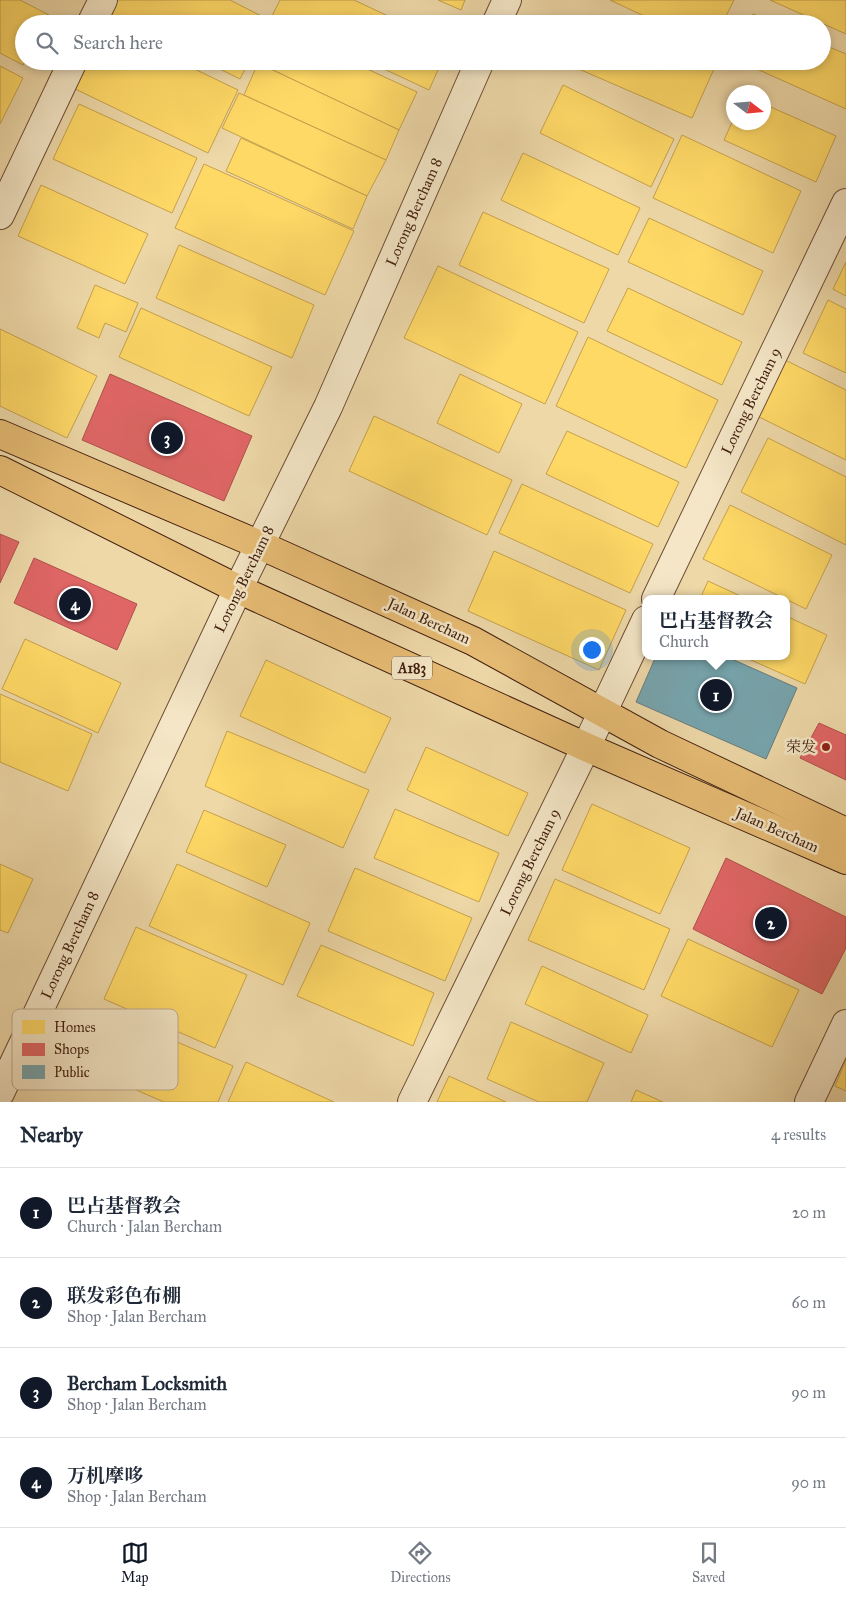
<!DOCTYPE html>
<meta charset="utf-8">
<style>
body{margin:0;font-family:"IM FELL Great Primer","Noto Serif SC",serif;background:#f6f6f7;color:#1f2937}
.compass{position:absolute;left:726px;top:85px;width:45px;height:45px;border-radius:50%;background:#fff;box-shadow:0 2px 8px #0003;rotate:106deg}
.you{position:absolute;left:591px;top:649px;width:18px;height:18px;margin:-12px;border:4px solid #fff;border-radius:50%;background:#1a73e8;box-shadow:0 0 0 8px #1a73e833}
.badge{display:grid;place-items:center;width:32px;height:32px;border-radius:50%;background:#111827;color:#fff;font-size:16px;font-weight:700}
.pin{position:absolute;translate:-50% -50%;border:2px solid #fff;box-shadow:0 1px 5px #0006}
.popup{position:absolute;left:642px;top:595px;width:148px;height:65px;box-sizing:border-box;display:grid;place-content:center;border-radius:10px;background:#fff;filter:drop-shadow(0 1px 4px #0005);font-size:16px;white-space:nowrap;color:#747a83}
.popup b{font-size:19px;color:#1f2937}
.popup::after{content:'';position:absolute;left:50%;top:100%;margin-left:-10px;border:10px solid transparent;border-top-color:#fff}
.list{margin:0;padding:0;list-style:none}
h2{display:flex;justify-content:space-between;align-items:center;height:65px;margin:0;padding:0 20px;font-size:21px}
h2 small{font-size:16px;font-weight:400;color:#747a83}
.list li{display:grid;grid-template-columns:32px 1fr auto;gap:15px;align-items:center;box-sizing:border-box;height:90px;padding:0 20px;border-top:1px solid #e0e1e3}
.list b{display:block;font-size:19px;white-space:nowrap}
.list p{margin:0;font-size:16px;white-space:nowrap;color:#747a83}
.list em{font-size:16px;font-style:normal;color:#747a83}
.icon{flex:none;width:28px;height:28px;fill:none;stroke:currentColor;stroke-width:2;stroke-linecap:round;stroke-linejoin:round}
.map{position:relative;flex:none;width:846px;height:1102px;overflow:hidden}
.search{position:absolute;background:#fff;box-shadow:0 2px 8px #0003;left:15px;right:15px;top:15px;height:55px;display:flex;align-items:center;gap:12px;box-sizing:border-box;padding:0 18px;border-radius:28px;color:#747a83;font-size:19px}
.sheet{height:425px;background:#fff}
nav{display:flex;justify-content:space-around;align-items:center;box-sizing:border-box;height:70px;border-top:1px solid #e0e1e3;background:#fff;font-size:14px;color:#747a83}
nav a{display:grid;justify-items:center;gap:2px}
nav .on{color:#111827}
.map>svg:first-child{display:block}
.homes{fill:#ffd966;stroke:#c6a14c}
.shops{fill:#e06666;stroke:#b0514c}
.public{fill:#76a5af;stroke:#667d7f}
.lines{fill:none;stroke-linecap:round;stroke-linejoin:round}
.minor-casing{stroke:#6c4d35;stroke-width:30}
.tertiary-casing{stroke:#6c4d35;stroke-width:30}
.primary-casing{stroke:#411f0f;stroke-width:30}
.minor{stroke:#f4e6c6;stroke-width:28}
.tertiary{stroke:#f4e6c6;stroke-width:28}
.primary{stroke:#e7bc74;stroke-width:28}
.poi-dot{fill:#8f2418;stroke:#f4e6c6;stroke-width:2}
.labels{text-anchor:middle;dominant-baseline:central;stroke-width:5;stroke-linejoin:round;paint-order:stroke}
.shield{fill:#f4e6c6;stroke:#775b46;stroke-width:1}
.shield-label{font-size:14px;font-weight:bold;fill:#411f0f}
.street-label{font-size:15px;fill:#411f0f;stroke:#f4e6c6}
.poi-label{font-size:15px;fill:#411f0f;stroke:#f4e6c6;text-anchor:end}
.key{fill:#f4e6c6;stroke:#beaa8f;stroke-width:1}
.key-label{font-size:14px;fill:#411f0f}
</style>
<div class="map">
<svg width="846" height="1102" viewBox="0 0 846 1102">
<rect width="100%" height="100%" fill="#eed8a8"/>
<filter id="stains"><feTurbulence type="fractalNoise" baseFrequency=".004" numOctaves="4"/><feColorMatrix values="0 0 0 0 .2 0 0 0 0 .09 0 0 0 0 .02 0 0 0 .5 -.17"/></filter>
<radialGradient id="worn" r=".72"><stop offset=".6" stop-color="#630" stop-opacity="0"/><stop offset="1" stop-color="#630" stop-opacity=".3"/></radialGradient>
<g class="homes">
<path d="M 0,0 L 20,0 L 49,15 L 44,24 L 24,24 L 25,61 L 23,65 L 0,53 Z"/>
<path d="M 115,0 L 230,0 L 269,20 L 267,24 L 128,24 L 108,14 Z"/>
<path d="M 280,0 L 354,0 L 405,24 L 288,24 L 272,16 Z"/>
<path d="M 438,0 L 465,0 L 461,10 Z"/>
<path d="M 610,0 L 734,0 L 722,24 L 661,24 Z"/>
<path d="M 770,0 L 846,0 L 846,34 Z"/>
<path d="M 753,14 L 776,24 L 748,24 Z"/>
<path d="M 822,44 L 846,54 L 846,109 L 739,61 L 822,61 Z"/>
<path d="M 81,61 L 178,61 L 238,90 L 208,153 L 69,86 Z"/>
<path d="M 204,61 L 249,61 L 240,79 Z"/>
<path d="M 259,61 L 350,61 L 417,92 L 399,130 L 258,63 Z"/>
<path d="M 367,61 L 442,61 L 429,90 Z"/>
<path d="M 576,61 L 697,61 L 714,69 L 692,118 L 574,67 Z"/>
<path d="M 258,63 L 399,130 L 386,160 L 244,95 Z"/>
<path d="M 0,66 L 23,78 L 0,124 Z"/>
<path d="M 563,85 L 674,139 L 651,187 L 540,133 Z"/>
<path d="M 239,93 L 386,160 L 367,196 L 222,128 Z"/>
<path d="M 79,104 L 197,158 L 172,213 L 53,159 Z"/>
<path d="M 764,104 L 836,136 L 816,182 L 724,140 L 734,118 L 734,122 L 764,122 Z"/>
<path d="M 682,135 L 801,191 L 773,253 L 653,198 Z"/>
<path d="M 241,138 L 367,196 L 353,229 L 226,171 Z"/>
<path d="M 523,153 L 640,208 L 618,255 L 501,200 Z"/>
<path d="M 204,164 L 354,231 L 325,295 L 175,228 Z"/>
<path d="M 41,185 L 148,234 L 125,284 L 18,236 Z"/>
<path d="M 483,212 L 609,269 L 584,323 L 459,265 Z"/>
<path d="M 649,218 L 763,271 L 743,315 L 628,262 Z"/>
<path d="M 179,245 L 314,305 L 292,358 L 156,298 Z"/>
<path d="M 846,262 L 846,296 L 833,289 Z"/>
<path d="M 438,266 L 578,332 L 545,404 L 404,338 Z"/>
<path d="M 95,285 L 138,303 L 126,332 L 105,323 L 99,338 L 77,328 Z"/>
<path d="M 628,288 L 742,342 L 722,385 L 607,331 Z"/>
<path d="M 828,300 L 846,309 L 846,373 L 803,353 Z"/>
<path d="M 141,308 L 272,367 L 249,416 L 119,357 Z"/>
<path d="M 0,329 L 97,376 L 67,438 L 0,406 Z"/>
<path d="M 588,337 L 718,400 L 686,468 L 556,406 Z"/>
<path d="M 785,360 L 846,390 L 846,460 L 757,416 Z"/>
<path d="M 460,374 L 522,404 L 499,453 L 437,423 Z"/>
<path d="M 374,416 L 512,480 L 487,535 L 349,471 Z"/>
<path d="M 567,431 L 679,482 L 658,527 L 546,474 Z"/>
<path d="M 768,438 L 846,477 L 846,545 L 741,492 Z"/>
<path d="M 522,484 L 653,544 L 630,593 L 499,533 Z"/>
<path d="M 730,505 L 832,555 L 806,609 L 703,559 Z"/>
<path d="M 494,551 L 626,610 L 599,670 L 468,611 Z"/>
<path d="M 708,581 L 747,599 L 700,599 Z"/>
<path d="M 786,616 L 827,635 L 805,684 L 742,656 L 786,656 Z"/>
<path d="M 25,639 L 121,683 L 98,733 L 2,689 Z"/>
<path d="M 266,660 L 391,718 L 365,773 L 240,716 Z"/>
<path d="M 0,694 L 92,734 L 68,791 L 0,762 Z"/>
<path d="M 227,731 L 369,790 L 343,848 L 205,786 Z"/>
<path d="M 426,747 L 528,793 L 508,836 L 407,790 Z"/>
<path d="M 592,804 L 690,848 L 660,914 L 562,870 Z"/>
<path d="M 395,809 L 499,853 L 479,902 L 374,858 Z"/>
<path d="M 204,810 L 286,845 L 267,887 L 186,852 Z"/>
<path d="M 0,864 L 33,879 L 8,933 L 0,930 Z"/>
<path d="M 177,864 L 310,923 L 283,985 L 149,926 Z"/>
<path d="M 355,868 L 472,918 L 445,981 L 328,931 Z"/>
<path d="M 555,879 L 670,929 L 644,990 L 528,940 Z"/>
<path d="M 136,927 L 247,975 L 215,1048 L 104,999 Z"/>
<path d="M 688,939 L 799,990 L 772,1047 L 661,996 Z"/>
<path d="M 321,945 L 434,993 L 413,1046 L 297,996 Z"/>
<path d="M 542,966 L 648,1015 L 631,1053 L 525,1004 Z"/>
<path d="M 112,1014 L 233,1066 L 218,1102 L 164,1102 L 88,1069 Z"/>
<path d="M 511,1022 L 604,1063 L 587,1102 L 539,1102 L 487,1079 Z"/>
<path d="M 846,1060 L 846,1091 L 835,1086 Z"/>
<path d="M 246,1062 L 334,1102 L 228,1102 Z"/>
<path d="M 449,1076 L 506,1102 L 437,1102 Z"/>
<path d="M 636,1090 L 663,1102 L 631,1102 Z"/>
</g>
<g class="shops">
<path d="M 110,374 L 252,436 L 224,501 L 82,440 Z"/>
<path d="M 0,534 L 19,542 L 0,583 Z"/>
<path d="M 34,558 L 137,604 L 117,650 L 14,603 Z"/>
<path d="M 819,723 L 846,735 L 846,780 L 800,758 Z"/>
<path d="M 726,858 L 846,917 L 846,948 L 822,994 L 693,929 Z"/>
</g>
<path class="public" d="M 656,656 L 725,656 L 797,688 L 766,759 L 636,702 Z"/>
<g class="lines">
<defs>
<g id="minor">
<path d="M 91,24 L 103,0"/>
<path d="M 0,215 L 73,61"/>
<path d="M 656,599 L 846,203"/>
<path d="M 412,1102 L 586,747 L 646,620"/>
<path d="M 809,1102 L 846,1024"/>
</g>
<g id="tertiary">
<path d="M 496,24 L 507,0"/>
<path d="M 0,1093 L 238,589 L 328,407 L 480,61"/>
</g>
<g id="primary">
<path d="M 0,434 L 260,545 L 473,641 L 660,744 L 846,832"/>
<path d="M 0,470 L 238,589 L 586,747 L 846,860"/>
</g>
</defs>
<use href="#minor" class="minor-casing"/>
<use href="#tertiary" class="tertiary-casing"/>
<use href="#primary" class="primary-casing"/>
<use href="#minor" class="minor"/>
<use href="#tertiary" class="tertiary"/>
<use href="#primary" class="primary"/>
</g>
<circle class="poi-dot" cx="826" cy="747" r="5"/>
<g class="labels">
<rect class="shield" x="392" y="656.5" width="40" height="23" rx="4"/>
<g class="shield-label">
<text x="412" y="668">A183</text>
</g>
<g class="street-label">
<text transform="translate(414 212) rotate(-66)">Lorong Bercham 8</text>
<text transform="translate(751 401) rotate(-64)">Lorong Bercham 9</text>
<text transform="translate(244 579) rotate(-64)">Lorong Bercham 8</text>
<text transform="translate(429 621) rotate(25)">Jalan Bercham</text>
<text transform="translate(777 830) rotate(24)">Jalan Bercham</text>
<text transform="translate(530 862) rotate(-64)">Lorong Bercham 9</text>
<text transform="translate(70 945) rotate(-65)">Lorong Bercham 8</text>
</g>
<g class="poi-label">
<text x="816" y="747">荣发</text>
</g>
</g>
<rect x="12" y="1009" width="166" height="81" rx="8" class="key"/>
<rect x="22" y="1020" width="23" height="14" fill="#ffd966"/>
<rect x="22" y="1043" width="23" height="13" fill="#e06666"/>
<rect x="22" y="1065" width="23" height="14" fill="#76a5af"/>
<g class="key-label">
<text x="54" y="1032">Homes</text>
<text x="54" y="1054">Shops</text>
<text x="54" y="1077">Public</text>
</g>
<rect width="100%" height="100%" filter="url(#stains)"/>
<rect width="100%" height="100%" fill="url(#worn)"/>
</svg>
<svg class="compass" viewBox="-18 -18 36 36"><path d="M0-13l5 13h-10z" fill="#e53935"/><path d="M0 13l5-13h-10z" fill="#747a83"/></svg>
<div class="you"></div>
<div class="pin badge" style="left:716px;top:695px">1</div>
<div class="popup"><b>巴占基督教会</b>Church</div>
<div class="pin badge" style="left:771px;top:923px">2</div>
<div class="pin badge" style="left:167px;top:438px">3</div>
<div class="pin badge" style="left:75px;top:604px">4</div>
<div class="search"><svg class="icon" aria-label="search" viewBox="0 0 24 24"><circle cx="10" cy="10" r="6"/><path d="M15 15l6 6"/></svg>Search here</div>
</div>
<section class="sheet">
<h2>Nearby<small>4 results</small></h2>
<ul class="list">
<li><span class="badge">1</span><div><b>巴占基督教会</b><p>Church · Jalan Bercham</p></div><em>20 m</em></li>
<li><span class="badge">2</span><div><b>联发彩色布棚</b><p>Shop · Jalan Bercham</p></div><em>60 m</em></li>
<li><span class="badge">3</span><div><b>Bercham Locksmith</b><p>Shop · Jalan Bercham</p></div><em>90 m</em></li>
<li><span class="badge">4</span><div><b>万机摩哆</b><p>Shop · Jalan Bercham</p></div><em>90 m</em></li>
</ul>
</section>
<nav>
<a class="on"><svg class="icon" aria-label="map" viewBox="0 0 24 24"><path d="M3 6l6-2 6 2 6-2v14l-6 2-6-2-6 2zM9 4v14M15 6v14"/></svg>Map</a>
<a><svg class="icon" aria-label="directions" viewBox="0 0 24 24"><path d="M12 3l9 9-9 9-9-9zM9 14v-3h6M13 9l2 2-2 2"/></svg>Directions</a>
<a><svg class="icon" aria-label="saved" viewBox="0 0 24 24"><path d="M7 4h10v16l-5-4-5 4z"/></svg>Saved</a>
</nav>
